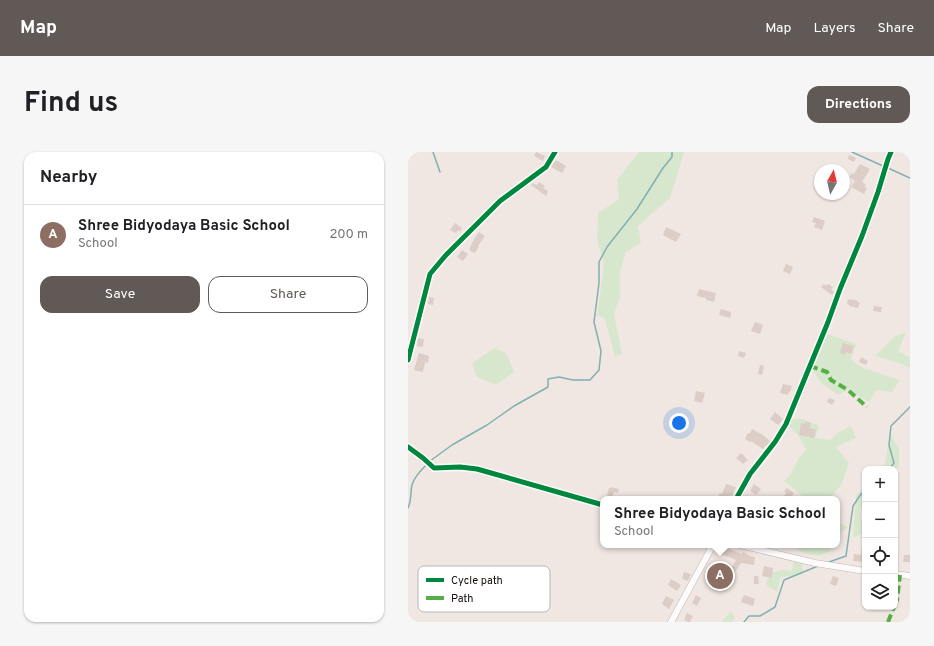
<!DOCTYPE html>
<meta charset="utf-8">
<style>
body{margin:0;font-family:Overpass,sans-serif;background:#f6f6f6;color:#202124}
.controls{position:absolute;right:12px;bottom:12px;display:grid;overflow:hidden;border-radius:8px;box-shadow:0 1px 3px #0004}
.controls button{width:36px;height:36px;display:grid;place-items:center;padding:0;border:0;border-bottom:1px solid #e0e0e0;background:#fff;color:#202124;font:20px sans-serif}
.compass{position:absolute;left:406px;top:12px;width:36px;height:36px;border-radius:50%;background:#fff;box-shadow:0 1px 3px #0004;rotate:8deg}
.you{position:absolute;left:271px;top:271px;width:14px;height:14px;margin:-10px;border:3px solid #fff;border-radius:50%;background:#1a73e8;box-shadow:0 0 0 6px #1a73e833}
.badge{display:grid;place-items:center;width:26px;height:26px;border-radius:50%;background:#605955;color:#fff;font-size:13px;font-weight:700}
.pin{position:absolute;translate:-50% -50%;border:2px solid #fff;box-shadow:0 1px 4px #0006}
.popup{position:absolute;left:192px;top:344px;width:240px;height:52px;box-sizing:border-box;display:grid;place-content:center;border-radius:8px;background:#fff;filter:drop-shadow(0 1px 3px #0005);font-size:13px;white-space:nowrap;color:#757577}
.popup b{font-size:15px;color:#202124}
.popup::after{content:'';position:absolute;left:50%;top:100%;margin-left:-8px;border:8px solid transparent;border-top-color:#fff}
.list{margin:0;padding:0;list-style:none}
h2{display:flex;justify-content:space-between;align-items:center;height:52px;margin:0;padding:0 16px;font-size:17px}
h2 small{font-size:13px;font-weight:400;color:#757577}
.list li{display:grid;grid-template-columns:26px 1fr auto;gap:12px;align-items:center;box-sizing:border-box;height:60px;padding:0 16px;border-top:1px solid #e0e0e0}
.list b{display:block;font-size:15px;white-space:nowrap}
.list p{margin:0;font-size:13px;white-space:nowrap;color:#757577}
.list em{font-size:13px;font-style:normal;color:#757577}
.actions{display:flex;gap:8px;padding:12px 16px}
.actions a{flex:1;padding:9px 0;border:1px solid #605955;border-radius:12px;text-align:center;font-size:14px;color:#605955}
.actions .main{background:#605955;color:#fff}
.icon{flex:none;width:22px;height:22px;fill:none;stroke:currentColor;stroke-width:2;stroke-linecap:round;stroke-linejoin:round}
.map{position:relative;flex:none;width:502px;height:470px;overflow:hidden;border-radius:12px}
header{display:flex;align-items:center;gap:24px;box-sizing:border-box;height:56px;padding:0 20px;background:#605955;color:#fff}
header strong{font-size:19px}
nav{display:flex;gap:22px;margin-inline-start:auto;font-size:14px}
.intro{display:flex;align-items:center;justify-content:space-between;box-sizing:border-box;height:96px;padding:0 24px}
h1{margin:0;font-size:28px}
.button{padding:10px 18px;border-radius:12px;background:#605955;color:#fff;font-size:14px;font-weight:700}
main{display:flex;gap:24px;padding:0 24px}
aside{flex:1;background:#fff;border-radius:12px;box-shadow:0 1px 3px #0004}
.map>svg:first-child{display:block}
.green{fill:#d7e7ce}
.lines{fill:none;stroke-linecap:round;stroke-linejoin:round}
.stream{stroke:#81b0b0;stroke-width:1.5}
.building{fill:#dccdc6}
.minor-casing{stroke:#c0b8b4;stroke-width:7}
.minor{stroke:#fdfbfb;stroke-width:6}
.quiet{stroke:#54b044;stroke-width:4;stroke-dasharray:8 4;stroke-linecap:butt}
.cycleway-casing{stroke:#fff;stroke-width:8}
.cycleway{stroke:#00873e;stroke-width:5}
.key{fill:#fff;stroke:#b8b6b5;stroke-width:1}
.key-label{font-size:11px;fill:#120c09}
</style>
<header>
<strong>Map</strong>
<nav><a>Map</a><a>Layers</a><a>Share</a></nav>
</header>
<div class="intro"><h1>Find us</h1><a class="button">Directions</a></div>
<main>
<aside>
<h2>Nearby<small></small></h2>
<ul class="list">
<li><span class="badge" style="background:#8d6e63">A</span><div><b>Shree Bidyodaya Basic School</b><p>School</p></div><em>200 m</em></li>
</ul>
<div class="actions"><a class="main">Save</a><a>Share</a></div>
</aside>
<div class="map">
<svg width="502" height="470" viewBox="0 0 502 470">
<rect width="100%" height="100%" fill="#f1e7e2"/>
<g class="green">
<path d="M 231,0 L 276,0 L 262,46 L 230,74 L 233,91 L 218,100 L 212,119 L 212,145 L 206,162 L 214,202 L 207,204 L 196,165 L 189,164 L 196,111 L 189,88 L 190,61 L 211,47 L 209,28 Z"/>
<path d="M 498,180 L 490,199 L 502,205 L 502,216 L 491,211 L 467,204 L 486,185 Z"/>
<path d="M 416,181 L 448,192 L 443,206 L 448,212 L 458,217 L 492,228 L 484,240 L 469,238 L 461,250 L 440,238 L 430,243 L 414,232 L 402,214 Z"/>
<path d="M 87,196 L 98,201 L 106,220 L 88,233 L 69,225 L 64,211 Z"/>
<path d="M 384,267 L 396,267 L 411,274 L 407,286 L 422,288 L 429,281 L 443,274 L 448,286 L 428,295 L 441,311 L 434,332 L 423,345 L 398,347 L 376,329 L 383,322 L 389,309 L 398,297 L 391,284 L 381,274 Z"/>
<path d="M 482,282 L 491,296 L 491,314 L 487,318 L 487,317 L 472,317 L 477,312 Z"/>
<path d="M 457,334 L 457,351 L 452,359 L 455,382 L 445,385 L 448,344 Z"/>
<path d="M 429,370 L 440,375 L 429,384 Z"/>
<path d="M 390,393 L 428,393 C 414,408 406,404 389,398 Z"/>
<path d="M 385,410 L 394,411 L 395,420 L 386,424 L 373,425 L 369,440 L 358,433 L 361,423 C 369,418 375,417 384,419 Z"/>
<path d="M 323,459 L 327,466 L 324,470 L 313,470 Z"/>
</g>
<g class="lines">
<g class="stream">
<path d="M 25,0 L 32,20"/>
<path d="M 444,0 L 475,14"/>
<path d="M 480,16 L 502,26"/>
<path d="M 22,309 L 44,293 L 79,273 L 106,254 L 140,235 L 140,227 L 151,225 L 165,228 L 182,228 L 191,218 L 193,199 L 186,170 L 191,131 L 191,110 L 199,95 L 229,57 L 255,16 L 264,5 L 264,0"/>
<path d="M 481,317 L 486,311 L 481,293 L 483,274 L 502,255"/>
<path d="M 0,356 C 4,347 2,342 4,333 C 6,325 14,317 19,312"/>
<path d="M 421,410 L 438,404 L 445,354 L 453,342 L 457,339"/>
<path d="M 336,470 L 341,464 L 352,464 L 367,455 L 376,428 L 410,414"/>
</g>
</g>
<g class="building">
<path d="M 128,0 L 137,4 L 135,9 L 126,4 Z"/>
<path d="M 441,3 L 448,6 L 446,10 L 440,7 Z"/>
<path d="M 148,8 L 158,14 L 154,21 L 143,15 Z"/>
<path d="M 452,12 L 462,17 L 454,30 L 458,33 L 456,35 L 459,36 L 456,42 L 443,35 L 447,29 L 441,25 L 444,21 L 446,22 Z"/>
<path d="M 131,30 L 137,34 L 135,36 L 140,39 L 138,44 L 123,33 L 124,31 L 129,33 Z"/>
<path d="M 406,65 L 417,69 L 414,78 L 406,75 L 408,71 L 404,70 Z"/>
<path d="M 47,71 L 54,76 L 52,80 L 50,78 L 48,81 L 42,78 Z"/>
<path d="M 258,75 L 273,82 L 268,90 L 255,83 Z"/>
<path d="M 71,80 L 77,84 L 70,94 L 71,94 L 67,101 L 61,98 L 66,87 Z"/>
<path d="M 54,98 L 60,102 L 55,109 L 49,105 Z"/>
<path d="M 378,112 L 385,115 L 382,122 L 375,119 Z"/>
<path d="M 416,132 L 418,134 L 420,132 L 425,135 L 423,137 L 426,140 L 424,143 L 413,135 Z"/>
<path d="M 291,137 L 308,141 L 306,150 L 298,148 L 298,146 L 289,144 Z"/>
<path d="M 21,145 L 26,146 L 25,153 L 20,152 Z"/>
<path d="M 440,147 L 443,148 L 443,147 L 450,149 L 450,150 L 452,151 L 450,156 L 441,154 L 441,153 L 439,152 Z"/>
<path d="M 466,154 L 474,155 L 473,160 L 465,159 Z"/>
<path d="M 313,157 L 323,160 L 322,166 L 311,163 Z"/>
<path d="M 347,170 L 355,173 L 352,182 L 343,179 Z"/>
<path d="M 10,186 L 16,187 L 15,195 L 9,194 Z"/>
<path d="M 435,191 L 446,194 L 443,202 L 438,200 L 437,203 L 432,201 Z"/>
<path d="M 331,199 L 338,201 L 336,206 L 330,204 Z"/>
<path d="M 11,201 L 21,204 L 20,211 L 17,210 L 15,220 L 6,218 Z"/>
<path d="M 453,205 L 460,209 L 458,213 L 451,210 Z"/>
<path d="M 352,213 L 356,214 L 354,223 L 350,222 Z"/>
<path d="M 375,232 L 384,234 L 382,240 L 381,239 L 380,243 L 372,241 Z"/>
<path d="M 288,239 L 297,241 L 294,251 L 286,249 Z"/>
<path d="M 421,246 L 427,248 L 424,253 L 419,250 Z"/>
<path d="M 367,260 L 375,267 L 370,273 L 362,267 Z"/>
<path d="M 397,270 L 403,271 L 402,276 L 408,278 L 406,286 L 391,283 L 393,271 L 397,272 Z"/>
<path d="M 344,277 L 355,283 L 362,289 L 355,297 L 343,289 L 342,290 L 337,287 L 340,281 L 342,281 Z"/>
<path d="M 333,301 L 340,308 L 335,312 L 328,306 Z"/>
<path d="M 318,332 L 328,335 L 324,344 L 322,343 L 320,347 L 309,347 L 312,341 L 314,342 Z"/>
<path d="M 346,332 L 353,337 L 348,343 L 342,339 Z"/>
<path d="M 203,335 L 211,337 L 210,341 L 206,340 L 204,346 L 199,344 L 201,336 L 203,336 Z"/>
<path d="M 379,336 L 386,341 L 382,347 L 374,347 L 378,341 L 376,339 Z"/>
<path d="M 316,395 L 334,402 L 335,400 L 342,404 L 347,405 L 346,413 L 333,411 L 325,423 L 321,420 L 328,408 L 313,402 Z"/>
<path d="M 454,395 L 457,395 L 457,410 L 445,409 L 446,402 L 453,403 Z"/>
<path d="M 496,403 L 502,403 L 502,410 L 495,410 Z"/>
<path d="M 307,410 L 314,413 L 312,418 L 305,414 Z"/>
<path d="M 356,414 L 365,416 L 364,426 L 354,424 Z"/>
<path d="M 276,420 L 283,422 L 280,429 L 274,427 Z"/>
<path d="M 346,424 L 350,424 L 351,432 L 346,432 Z"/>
<path d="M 425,424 L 431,426 L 428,434 L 422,432 Z"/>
<path d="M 263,427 L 273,433 L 269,439 L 260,433 Z"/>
<path d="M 288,443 L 293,446 L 289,454 L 284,451 Z"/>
<path d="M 336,443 L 347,447 L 345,454 L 333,450 Z"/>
<path d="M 258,444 L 266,448 L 261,457 L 254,452 Z"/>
<path d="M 279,461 L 285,464 L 282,470 L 280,470 L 276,468 Z"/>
</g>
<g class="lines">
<defs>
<g id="minor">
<path d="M 0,208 L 22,122 L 38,103 L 92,49 L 138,15 L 147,0"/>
<path d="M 0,295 L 15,306 L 26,316 L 52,315 L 69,317 L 195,353"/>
<path d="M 328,347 L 342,322 L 367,290 L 378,272 L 420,170 L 432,137 L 454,84 L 470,40 L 480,7 L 483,0"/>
<path d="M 332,393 L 407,411 L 457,419"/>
<path d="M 487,422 L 502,424"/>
<path d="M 263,470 L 305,393"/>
</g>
</defs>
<use href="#minor" class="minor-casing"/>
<use href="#minor" class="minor"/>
<g class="quiet">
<path d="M 402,214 L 419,220 L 423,228 L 440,238 L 459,255"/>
<path d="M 487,453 L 489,448 L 492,423"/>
<path d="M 480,470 L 486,455"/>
</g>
<defs>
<g id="cycleway">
<path d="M 0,208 L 22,122 L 38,103 L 92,49 L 138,15 L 147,0"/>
<path d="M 0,295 L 15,306 L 26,316 L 52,315 L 69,317 L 195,353"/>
<path d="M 328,347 L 342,322 L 367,290 L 378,272 L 420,170 L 432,137 L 454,84 L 470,40 L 480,7 L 483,0"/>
</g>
</defs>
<use href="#cycleway" class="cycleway-casing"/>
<use href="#cycleway" class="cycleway"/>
</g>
<rect x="10" y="414" width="132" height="46" rx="6" class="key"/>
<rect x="18" y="426" width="18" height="4" fill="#00873e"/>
<rect x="18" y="444" width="18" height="4" fill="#54b044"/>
<g class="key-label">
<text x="43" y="432">Cycle path</text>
<text x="43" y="450">Path</text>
</g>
</svg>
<div class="controls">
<button>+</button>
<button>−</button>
<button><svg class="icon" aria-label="locate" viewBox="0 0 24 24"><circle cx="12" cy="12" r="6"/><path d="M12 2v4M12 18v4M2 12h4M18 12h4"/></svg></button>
<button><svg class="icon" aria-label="layers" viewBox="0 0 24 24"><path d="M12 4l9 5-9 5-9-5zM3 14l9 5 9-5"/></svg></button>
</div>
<svg class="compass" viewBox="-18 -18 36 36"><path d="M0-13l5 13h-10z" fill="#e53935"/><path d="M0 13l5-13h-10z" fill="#757577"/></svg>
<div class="you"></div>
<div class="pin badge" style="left:312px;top:424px;background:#8d6e63">A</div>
<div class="popup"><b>Shree Bidyodaya Basic School</b>School</div>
</div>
</main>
